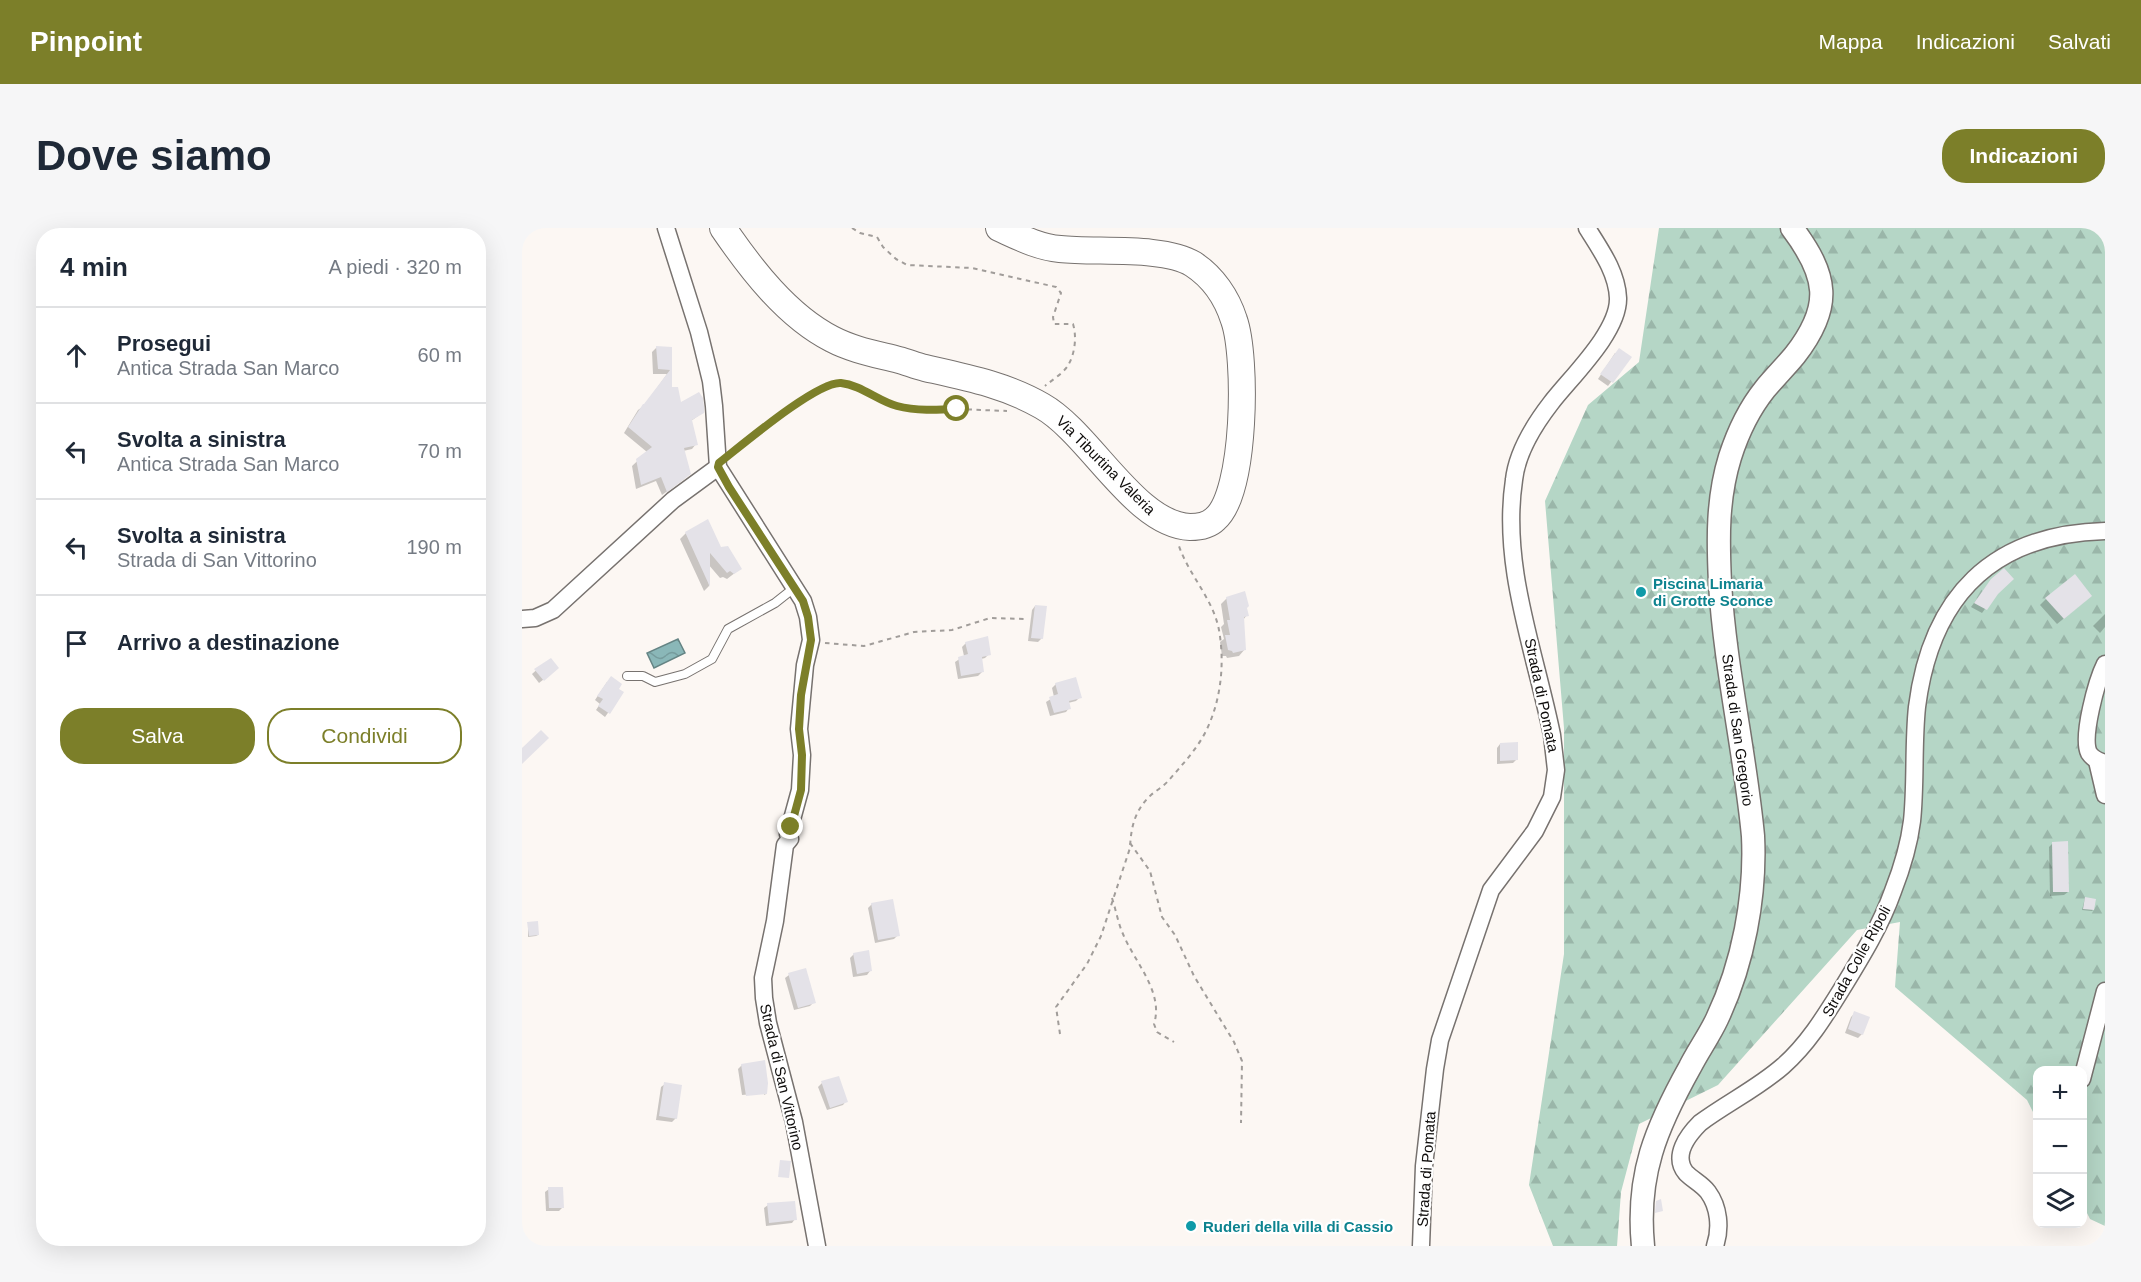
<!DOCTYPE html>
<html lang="it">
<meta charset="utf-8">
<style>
body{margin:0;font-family:Helvetica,sans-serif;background:#f6f6f7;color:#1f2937}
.controls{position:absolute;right:18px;bottom:18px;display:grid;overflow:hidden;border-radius:12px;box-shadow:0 6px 24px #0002}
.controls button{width:54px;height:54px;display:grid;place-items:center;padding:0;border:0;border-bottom:2px solid #e0e1e3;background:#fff;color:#1f2937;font:30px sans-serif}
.stop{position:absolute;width:18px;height:18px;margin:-14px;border:4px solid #7c7f29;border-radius:50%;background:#fff}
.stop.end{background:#7c7f29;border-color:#fff;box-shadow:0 2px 6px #0008}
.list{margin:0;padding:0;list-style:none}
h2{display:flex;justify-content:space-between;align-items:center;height:78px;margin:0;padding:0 24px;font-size:26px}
h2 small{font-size:20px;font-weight:400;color:#747a83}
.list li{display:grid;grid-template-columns:39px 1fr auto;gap:18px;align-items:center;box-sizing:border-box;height:96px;padding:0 24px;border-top:2px solid #e0e1e3}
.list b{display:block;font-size:22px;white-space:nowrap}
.list p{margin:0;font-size:20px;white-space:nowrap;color:#747a83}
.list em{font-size:20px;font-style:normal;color:#747a83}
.actions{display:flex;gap:12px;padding:18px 24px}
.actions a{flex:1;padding:14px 0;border:2px solid #7c7f29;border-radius:24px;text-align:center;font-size:21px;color:#7c7f29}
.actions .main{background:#7c7f29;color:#fff}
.icon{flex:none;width:33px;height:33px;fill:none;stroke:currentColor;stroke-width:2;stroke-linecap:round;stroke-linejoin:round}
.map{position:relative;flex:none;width:1583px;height:1018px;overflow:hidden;border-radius:24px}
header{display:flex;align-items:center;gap:36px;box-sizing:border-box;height:84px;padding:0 30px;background:#7c7f29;color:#fff}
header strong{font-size:28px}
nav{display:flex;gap:33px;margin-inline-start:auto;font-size:21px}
.intro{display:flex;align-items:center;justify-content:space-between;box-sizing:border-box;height:144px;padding:0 36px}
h1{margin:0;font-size:42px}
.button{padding:15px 27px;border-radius:24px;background:#7c7f29;color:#fff;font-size:21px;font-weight:700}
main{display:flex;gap:36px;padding:0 36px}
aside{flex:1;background:#fff;border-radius:24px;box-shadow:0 6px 24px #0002}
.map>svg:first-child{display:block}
.forest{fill:url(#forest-firs)}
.water{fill:url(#water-waves);stroke:#658484;stroke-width:1.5}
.shadow{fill:#0003}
.building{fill:#e4e2e8}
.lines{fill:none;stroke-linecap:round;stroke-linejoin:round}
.lane-casing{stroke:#77726f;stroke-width:10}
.street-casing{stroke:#77726f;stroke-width:19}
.secondary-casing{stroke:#77726f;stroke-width:25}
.primary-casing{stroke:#77726f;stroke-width:28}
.path{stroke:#a19d9a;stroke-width:2;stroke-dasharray:4.5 4.5;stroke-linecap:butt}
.lane{stroke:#fff;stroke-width:8}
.street{stroke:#fff;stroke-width:16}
.secondary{stroke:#fff;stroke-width:22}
.primary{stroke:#fff;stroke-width:26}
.route{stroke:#7c7f29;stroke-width:8}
.culture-dot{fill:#0f9aa8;stroke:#fff;stroke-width:2}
.labels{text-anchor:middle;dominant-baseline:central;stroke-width:4.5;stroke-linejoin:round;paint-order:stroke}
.street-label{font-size:15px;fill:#0e0c0b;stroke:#fff}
.culture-label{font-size:15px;font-weight:bold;fill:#0d838f;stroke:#fff;text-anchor:start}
</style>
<header>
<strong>Pinpoint</strong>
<nav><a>Mappa</a><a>Indicazioni</a><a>Salvati</a></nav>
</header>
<div class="intro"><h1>Dove siamo</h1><a class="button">Indicazioni</a></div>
<main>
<aside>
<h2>4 min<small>A piedi · 320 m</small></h2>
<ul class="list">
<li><svg class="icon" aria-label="ahead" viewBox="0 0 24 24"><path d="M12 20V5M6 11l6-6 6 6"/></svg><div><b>Prosegui</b><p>Antica Strada San Marco</p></div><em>60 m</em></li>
<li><svg class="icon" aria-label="left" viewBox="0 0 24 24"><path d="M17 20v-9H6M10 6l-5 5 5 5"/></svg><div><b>Svolta a sinistra</b><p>Antica Strada San Marco</p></div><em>70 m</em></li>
<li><svg class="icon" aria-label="left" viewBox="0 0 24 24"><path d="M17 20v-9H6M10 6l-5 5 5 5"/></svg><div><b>Svolta a sinistra</b><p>Strada di San Vittorino</p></div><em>190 m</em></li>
<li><svg class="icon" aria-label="arrive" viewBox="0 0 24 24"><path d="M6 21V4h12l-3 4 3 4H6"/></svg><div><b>Arrivo a destinazione</b></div></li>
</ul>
<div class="actions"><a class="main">Salva</a><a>Condividi</a></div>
</aside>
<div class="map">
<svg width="1583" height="1018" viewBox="0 0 1583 1018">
<defs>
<pattern id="forest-firs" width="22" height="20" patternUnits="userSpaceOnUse" patternTransform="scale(1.5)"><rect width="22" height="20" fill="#b5d6c6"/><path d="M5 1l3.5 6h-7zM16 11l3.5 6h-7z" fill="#9ab6a9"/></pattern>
<pattern id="water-waves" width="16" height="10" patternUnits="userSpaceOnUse" patternTransform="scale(1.5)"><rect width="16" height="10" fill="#8ab7b8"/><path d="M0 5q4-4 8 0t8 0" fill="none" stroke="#769c9d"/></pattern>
</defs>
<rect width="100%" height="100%" fill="#fcf7f3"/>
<path class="forest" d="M 1137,0 L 1583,0 L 1583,998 L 1568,991 L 1561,977 L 1560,842 L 1516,842 L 1515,892 L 1505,872 L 1373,759 L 1378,694 L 1335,702 L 1196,857 L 1117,896 L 1099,964 L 1095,1018 L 1031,1018 L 1007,957 L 1042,726 L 1042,500 L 1023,273 L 1066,177 L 1117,134 Z"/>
<path class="water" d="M 156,411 L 163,425 L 132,440 L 125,425 Z"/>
<g class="shadow">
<path d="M 135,119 L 149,120 L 148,161 L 158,176 L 180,185 L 169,193 L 174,216 L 170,221 L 161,223 L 162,251 L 140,267 L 134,253 L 114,261 L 110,238 L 125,224 L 102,205 L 116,182 L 122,178 L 145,146 L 131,146 L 130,124 Z"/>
<path d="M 1093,125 L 1108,129 L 1086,158 L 1076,151 Z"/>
<path d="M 164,305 L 198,321 L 218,341 L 205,351 L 201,349 L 198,350 L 186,336 L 187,358 L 182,363 L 158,311 Z"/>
<path d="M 1466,356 L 1474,366 L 1460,385 L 1449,379 Z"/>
<path d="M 705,370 L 723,380 L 725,387 L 721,392 L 723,421 L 717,428 L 705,430 L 704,428 L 700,428 L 698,414 L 702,411 L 699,399 L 702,396 L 699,376 Z"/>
<path d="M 1524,371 L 1562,374 L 1535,396 L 1518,377 Z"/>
<path d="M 513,378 L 520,410 L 516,414 L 506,413 L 510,382 Z"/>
<path d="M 1583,386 L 1583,399 L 1578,405 L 1571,398 Z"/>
<path d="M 444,415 L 467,426 L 463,430 L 459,431 L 460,444 L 456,448 L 436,451 L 433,434 L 442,428 L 440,419 Z"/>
<path d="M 20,437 L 31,444 L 17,455 L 10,446 Z"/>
<path d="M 85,454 L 100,465 L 83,489 L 74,482 L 78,476 L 73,472 Z"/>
<path d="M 534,456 L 558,469 L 554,473 L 546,475 L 547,480 L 544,484 L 528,488 L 524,474 L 532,469 L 530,460 Z"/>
<path d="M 978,516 L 995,531 L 991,535 L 975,536 L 975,520 Z"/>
<path d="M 1531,615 L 1546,664 L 1542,667 L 1528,668 L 1527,619 Z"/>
<path d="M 1563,670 L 1571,682 L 1570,683 L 1560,682 Z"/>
<path d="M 350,676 L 376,707 L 372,711 L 353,715 L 346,680 Z"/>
<path d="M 6,696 L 16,707 L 14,708 L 6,709 Z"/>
<path d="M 332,726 L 348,743 L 345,747 L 331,749 L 328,730 Z"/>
<path d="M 267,747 L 292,774 L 288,778 L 272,782 L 263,750 Z"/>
<path d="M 1333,785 L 1340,806 L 1336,810 L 1323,805 L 1329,789 Z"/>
<path d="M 220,837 L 244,866 L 242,867 L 242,865 L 220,867 L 216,841 Z"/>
<path d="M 300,855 L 324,873 L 321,877 L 305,882 L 296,859 Z"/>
<path d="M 143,856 L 154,890 L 150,894 L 134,892 L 139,859 Z"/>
<path d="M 27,961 L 41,979 L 37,983 L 24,983 L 23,964 Z"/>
<path d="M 246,977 L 273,991 L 270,995 L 244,998 L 242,980 Z"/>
</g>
<g class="building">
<path d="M 134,118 L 150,119 L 150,159 L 156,159 L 159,174 L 177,164 L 181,170 L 182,179 L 182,185 L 170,192 L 176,217 L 162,220 L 169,246 L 145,264 L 139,249 L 119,257 L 114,231 L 130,219 L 106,199 L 121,176 L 122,176 L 148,142 L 136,141 Z"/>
<path d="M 1097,120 L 1110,129 L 1091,155 L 1078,146 Z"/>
<path d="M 186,291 L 199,319 L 206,318 L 220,341 L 212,346 L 208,343 L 205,345 L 188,325 L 188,359 L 163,304 Z"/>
<path d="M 1482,340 L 1492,351 L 1476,366 L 1465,382 L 1452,375 L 1469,351 Z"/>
<path d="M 1553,346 L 1570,368 L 1542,391 L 1523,370 Z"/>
<path d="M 723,363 L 727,378 L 725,380 L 727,388 L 722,389 L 724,422 L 711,425 L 710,423 L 706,422 L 703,407 L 708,407 L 705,392 L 708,392 L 704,369 Z"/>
<path d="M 513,377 L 525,378 L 521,411 L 509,410 Z"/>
<path d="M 466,408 L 469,427 L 460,429 L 462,444 L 439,448 L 436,429 L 446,426 L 443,414 Z"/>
<path d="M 29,430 L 37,440 L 22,453 L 12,441 Z"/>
<path d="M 89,448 L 100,456 L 97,461 L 102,464 L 88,486 L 76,478 L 81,471 L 75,468 Z"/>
<path d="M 554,449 L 560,470 L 547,473 L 549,481 L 532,485 L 527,469 L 536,466 L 533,455 Z"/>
<path d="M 19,502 L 27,510 L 0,536 L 0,520 Z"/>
<path d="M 996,514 L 996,532 L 978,533 L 978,515 Z"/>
<path d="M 1546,613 L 1547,664 L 1531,664 L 1530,614 Z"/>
<path d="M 1563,669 L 1574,671 L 1572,682 L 1561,681 Z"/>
<path d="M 371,671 L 378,708 L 356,712 L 349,675 Z"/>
<path d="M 16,693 L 17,707 L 7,708 L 5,694 Z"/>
<path d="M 347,722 L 350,743 L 335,746 L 331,725 Z"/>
<path d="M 284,740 L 294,775 L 276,780 L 266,745 Z"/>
<path d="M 1332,783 L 1348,789 L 1341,807 L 1326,801 Z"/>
<path d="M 243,832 L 246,855 L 245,866 L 224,868 L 219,836 Z"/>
<path d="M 317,848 L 326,874 L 308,880 L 299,853 Z"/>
<path d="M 142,854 L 160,857 L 155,891 L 137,888 Z"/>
<path d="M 258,932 L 269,933 L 267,950 L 256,949 Z"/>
<path d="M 26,959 L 41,959 L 42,980 L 27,980 Z"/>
<path d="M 1139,971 L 1141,983 L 1133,985 L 1134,973 Z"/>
<path d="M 273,973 L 275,992 L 247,995 L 245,975 Z"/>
</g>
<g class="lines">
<defs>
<path id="lane" d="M 105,448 L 121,448 L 133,454 L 163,446 L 190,431 L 206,401 L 253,375 L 272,360"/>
<g id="street">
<path d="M 144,0 L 177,104 L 189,153 L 192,178 L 196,239 L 281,373 L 286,389 L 289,412 L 283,437 L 277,501 L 280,527 L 278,562 L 266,606 L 268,611 L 263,617 L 253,693 L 241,750 L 242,770 L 246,795 L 272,894 L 295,1018"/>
<path d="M 0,391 L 13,390 L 31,382 L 151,272 L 196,239"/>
<path d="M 1583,436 C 1575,452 1559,509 1567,525 C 1571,531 1576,533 1583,535"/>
<path d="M 1575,533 L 1583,567"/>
<path d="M 1560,851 L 1583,763"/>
<path d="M 899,1018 L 902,938 L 913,841 L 918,812 L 969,662 L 1013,603 L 1030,569 L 1034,542 L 1030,507 C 1013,423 979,338 992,252 C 995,224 1012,197 1029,175 C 1049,149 1097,104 1096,70 C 1095,44 1078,21 1065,0"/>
<path d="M 1193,1018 C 1199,1000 1197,979 1186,964 C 1180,956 1171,952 1164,945 C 1150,928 1166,907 1178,895 C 1205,875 1236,860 1261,838 C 1286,816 1303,788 1321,759 C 1340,728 1359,697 1371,663 C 1380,640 1387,617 1390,593 C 1394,555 1391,517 1395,479 C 1409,369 1470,306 1583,303"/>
</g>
<path id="secondary" d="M 1121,1018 C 1114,947 1134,900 1168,839 C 1176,823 1187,808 1195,791 C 1221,736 1234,669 1231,608 C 1223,523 1203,440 1198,355 C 1196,312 1195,271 1208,229 C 1216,204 1227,181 1243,161 C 1253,149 1264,138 1273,127 C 1311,78 1306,48 1270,0"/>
<path id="primary" d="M 201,0 C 229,41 265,88 310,111 C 331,122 354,126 377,132 C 385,134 394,138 403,140 C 443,149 484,157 520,178 C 568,205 613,297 668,299 C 677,299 686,298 693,291 C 724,265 725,129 712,92 C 705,70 691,49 671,36 C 642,18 574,25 538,21 C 516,19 497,9 477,0"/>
</defs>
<use href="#lane" class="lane-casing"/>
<use href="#street" class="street-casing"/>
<use href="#secondary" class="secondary-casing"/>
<use href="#primary" class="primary-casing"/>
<g class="path">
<path d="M 330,0 L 338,5 L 355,9 L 361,19 L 374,31 L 385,37 L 450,40 L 534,59 L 539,65 L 531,89 L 532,96 L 551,96 C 555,109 553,127 545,139 C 540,146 530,152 523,158"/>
<path d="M 211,224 L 291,164 L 318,155 L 345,163 L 374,178 L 406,182 L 435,181 L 485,183"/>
<path d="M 303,415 L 342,418 L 392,404 L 430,402 L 468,390 L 503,391"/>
<path d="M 608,615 L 628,643 L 640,689 L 653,707 L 672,748 L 712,814 L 720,833 L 719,895"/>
<path d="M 590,670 C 594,682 596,695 601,706 C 613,735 642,764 632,796 L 635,804 L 652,814"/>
<path d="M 538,806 L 534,779 L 565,736 L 579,708 L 608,620 C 609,598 613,582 629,567 C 635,562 642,558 647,552 C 660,537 674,522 683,505 C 699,474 703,436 697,402 C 691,370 665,345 656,315"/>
</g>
<use href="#lane" class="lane"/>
<use href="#street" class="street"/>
<use href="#secondary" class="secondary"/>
<use href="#primary" class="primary"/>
</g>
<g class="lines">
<path class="route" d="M 269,599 L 279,562 L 280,527 L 277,501 L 279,467 L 289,412 L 286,389 L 281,373 L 207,259 L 196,239 L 197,235 C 219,218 295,153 319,155 C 339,157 356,173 375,178 C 394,183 415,182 435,181"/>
</g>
<g class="culture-dot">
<circle cx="1119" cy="364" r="6"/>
<circle cx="669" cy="998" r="6"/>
</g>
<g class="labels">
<g class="street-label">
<text transform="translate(584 237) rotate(45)">Via Tiburtina Valeria</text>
<text transform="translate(1020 467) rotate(78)">Strada di Pomata</text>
<text transform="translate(1216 502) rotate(82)">Strada di San Gregorio</text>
<text transform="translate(1334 733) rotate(-61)">Strada Colle Ripoli</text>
<text transform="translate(260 849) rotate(77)">Strada di San Vittorino</text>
<text transform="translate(904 941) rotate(-86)">Strada di Pomata</text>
</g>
<g class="culture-label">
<text x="1131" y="355">Piscina Limaria<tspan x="1131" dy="17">di Grotte Sconce</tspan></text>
<text x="681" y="998">Ruderi della villa di Cassio</text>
</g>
</g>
</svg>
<div class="controls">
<button>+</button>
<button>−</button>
<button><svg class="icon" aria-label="layers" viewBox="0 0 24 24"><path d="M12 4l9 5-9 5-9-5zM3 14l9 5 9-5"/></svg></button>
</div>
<div class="stop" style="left:435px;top:181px"></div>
<div class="stop end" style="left:269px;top:599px"></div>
</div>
</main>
